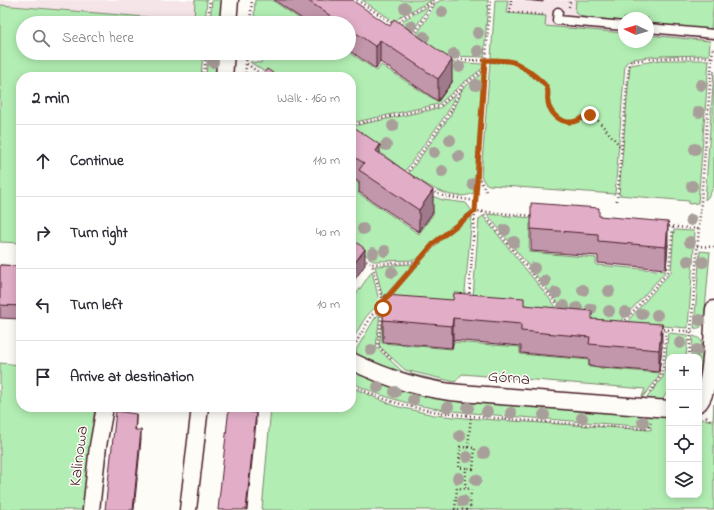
<!DOCTYPE html>
<meta charset="utf-8">
<style>
body{margin:0;font-family:"Indie Flower",sans-serif;background:#f7f7f7;color:#2b2b33}
.controls{position:absolute;right:12px;bottom:12px;display:grid;overflow:hidden;border-radius:8px;box-shadow:0 2px 10px #0003}
.controls button{width:36px;height:36px;display:grid;place-items:center;padding:0;border:0;border-bottom:1px solid #e1e1e2;background:#fff;color:#2b2b33;font:20px sans-serif}
.compass{position:absolute;left:618px;top:12px;width:36px;height:36px;border-radius:50%;background:#fff;box-shadow:0 2px 10px #0003;rotate:274deg}
.stop{position:absolute;width:12px;height:12px;margin:-9px;border:3px solid #b45309;border-radius:50%;background:#fff}
.stop.end{background:#b45309;border-color:#fff;box-shadow:0 1px 4px #0008}
.list{margin:0;padding:0;list-style:none}
h2{display:flex;justify-content:space-between;align-items:center;height:52px;margin:0;padding:0 16px;font-size:17px}
h2 small{font-size:13px;font-weight:400;color:#7c7c81}
.list li{display:grid;grid-template-columns:26px 1fr auto;gap:12px;align-items:center;box-sizing:border-box;height:72px;padding:0 16px;border-top:1px solid #e1e1e2}
.list b{display:block;font-size:15px;white-space:nowrap}
.list em{font-size:13px;font-style:normal;color:#7c7c81}
.icon{flex:none;width:22px;height:22px;fill:none;stroke:currentColor;stroke-width:2;stroke-linecap:round;stroke-linejoin:round}
.map{position:relative;flex:none;width:714px;height:510px;overflow:hidden}
.search{position:absolute;background:#fff;box-shadow:0 2px 10px #0003;left:16px;top:16px;width:340px;height:44px;display:flex;align-items:center;gap:10px;box-sizing:border-box;padding:0 14px;border-radius:22px;color:#7c7c81;font-size:15px}
.panel{position:absolute;background:#fff;box-shadow:0 2px 10px #0003;left:16px;top:72px;width:340px;height:340px;border-radius:16px}
.map>svg:first-child{display:block}
.built{fill:#f5e5e9}
.green{fill:#b2eeb3;stroke:#7e866f}
.lines{fill:none;stroke-linecap:round;stroke-linejoin:round}
.lane-casing{stroke:#4a1f2b;stroke-width:11}
.street-casing{stroke:#4a1f2b;stroke-width:19}
.path{stroke:#4a1f2b;stroke-width:2.5;stroke-dasharray:1 3;stroke-linecap:butt}
.lane{stroke:#fdfcf7;stroke-width:8}
.street{stroke:#fdfcf7;stroke-width:16}
.tree{fill:#a99f9a}
.wall{fill:#c296ab;stroke:#4a1f2b}
.shaded-wall{fill:#9e7a8b;stroke:#4a1f2b}
.building{fill:#e2aec7;stroke:#4a1f2b}
.route{stroke:#b45309;stroke-width:5}
.labels{text-anchor:middle;dominant-baseline:central;stroke-width:3;stroke-linejoin:round;paint-order:stroke}
.street-label{font-size:17px;fill:#4a1f2b;stroke:#fdfcf7}
</style>
<div class="map">
<svg width="714" height="510" viewBox="0 0 714 510">
<rect width="100%" height="100%" fill="#fdfcf7"/>
<filter id="ink" filterUnits="userSpaceOnUse"><feTurbulence type="fractalNoise" baseFrequency=".025" numOctaves="2"/><feDisplacementMap in="SourceGraphic" scale="8" xChannelSelector="R" yChannelSelector="G"/><feConvolveMatrix kernelMatrix="1 2 1 2 8 2 1 2 1" color-interpolation-filters="sRGB"/></filter>
<g filter="url(#ink)">
<g class="built">
<path d="M 0,0 L 207,0 L 205,22 L 0,5 Z"/>
<path d="M 498,0 L 714,0 L 710,47 L 648,41 L 648,18 L 624,18 L 624,39 L 496,28 Z"/>
</g>
<g class="green">
<path d="M 195,0 L 207,0 L 205,23 L 23,23 L 23,53 L 203,53 L 201,77 L 21,77 L 21,243 L 0,242 L 0,5 L 194,21 Z"/>
<path d="M 212,0 L 222,0 L 220,23 L 210,23 Z"/>
<path d="M 255,0 L 272,0 L 306,23 L 265,23 L 265,18 L 254,17 Z"/>
<path d="M 362,0 L 433,0 L 401,16 L 395,22 Z"/>
<path d="M 441,0 L 488,0 L 484,57 L 446,56 L 416,36 L 436,3 Z"/>
<path d="M 495,0 L 508,0 L 506,13 L 546,16 L 545,26 L 624,33 L 624,42 L 648,42 L 648,35 L 710,41 L 709,55 L 660,56 L 631,59 L 625,64 L 615,194 L 489,185 L 485,183 L 481,176 L 490,62 L 498,63 L 498,59 L 491,58 Z"/>
<path d="M 576,0 L 714,0 L 711,30 L 648,23 L 648,18 L 624,18 L 624,21 L 583,17 L 575,13 Z"/>
<path d="M 429,6 L 412,33 L 400,26 L 405,19 Z"/>
<path d="M 349,52 L 377,71 L 381,65 L 438,102 L 453,81 L 441,72 L 447,62 L 483,64 L 483,68 L 462,84 L 439,104 L 351,123 L 351,77 L 272,77 L 250,62 L 261,63 L 262,53 Z"/>
<path d="M 208,53 L 218,53 L 216,77 L 206,77 Z"/>
<path d="M 661,60 L 709,60 L 698,203 L 689,204 L 689,201 L 619,195 L 630,65 Z"/>
<path d="M 714,71 L 714,186 L 709,196 L 705,200 Z"/>
<path d="M 483,73 L 474,193 C 452,203 426,185 409,173 L 450,116 L 463,88 Z"/>
<path d="M 456,94 L 447,113 L 405,171 L 351,130 L 353,126 L 440,108 Z"/>
<path d="M 351,178 L 362,186 L 358,193 L 419,234 L 434,213 L 422,204 L 432,196 L 443,200 L 466,203 L 472,211 L 446,231 L 417,260 L 373,261 L 351,242 Z"/>
<path d="M 487,214 L 544,219 L 543,225 L 530,224 L 529,252 L 596,258 L 596,265 L 666,271 L 620,322 L 571,319 Z"/>
<path d="M 472,216 L 464,302 L 385,303 L 424,258 L 441,240 Z"/>
<path d="M 483,216 L 565,318 L 473,297 L 479,219 Z"/>
<path d="M 674,230 L 693,231 L 695,233 L 688,328 L 626,323 L 671,272 Z"/>
<path d="M 700,251 L 710,252 L 704,322 C 702,327 699,329 694,328 Z"/>
<path d="M 413,264 L 383,298 L 375,266 Z"/>
<path d="M 372,271 L 380,305 C 365,312 359,330 351,343 L 351,302 Z"/>
<path d="M 384,312 L 382,343 L 452,349 L 454,342 L 520,347 L 520,354 L 589,360 L 589,367 L 660,373 L 658,378 L 641,399 L 645,389 L 462,374 L 455,382 L 405,370 L 379,346 Z"/>
<path d="M 380,313 L 376,347 L 403,372 L 453,384 L 452,386 C 419,378 388,370 357,356 L 356,350 L 375,318 Z"/>
<path d="M 668,333 L 688,335 L 686,357 L 669,357 L 669,391 L 660,402 L 645,400 L 663,377 L 665,368 Z"/>
<path d="M 693,336 C 697,337 702,339 702,344 C 704,351 701,373 699,380 L 699,357 L 691,357 Z"/>
<path d="M 0,363 L 21,365 L 21,407 L 95,407 L 85,510 L 0,510 Z"/>
<path d="M 351,369 C 382,385 415,393 448,401 L 669,417 L 669,495 L 699,495 L 699,419 L 713,420 L 714,404 L 714,510 L 262,510 L 271,407 L 351,407 L 351,387 L 395,406 L 434,415 L 465,418 L 651,430 L 651,427 C 607,424 563,420 520,417 C 460,412 406,410 351,382 Z"/>
</g>
<g class="lines">
<defs>
<g id="lane">
<path d="M 558,12 L 557,20 L 624,26"/>
<path d="M 648,28 L 714,34"/>
</g>
<g id="street">
<path d="M 228,23 L 230,0"/>
<path d="M 224,77 L 226,53"/>
<path d="M 351,361 C 386,378 422,390 461,393 L 669,409"/>
<path d="M 699,403 C 713,387 712,331 714,309"/>
<path d="M 91,510 L 98,446 L 105,407"/>
<path d="M 188,510 L 200,407"/>
</g>
</defs>
<use href="#lane" class="lane-casing"/>
<use href="#street" class="street-casing"/>
<g class="path">
<path d="M 357,0 L 394,24"/>
<path d="M 511,0 L 510,12 L 546,15"/>
<path d="M 569,7 L 570,0"/>
<path d="M 208,23 L 210,0"/>
<path d="M 250,23 L 252,0"/>
<path d="M 397,25 L 404,17 L 437,0"/>
<path d="M 414,35 L 434,2"/>
<path d="M 450,59 L 512,62 L 517,64 L 546,86 C 550,93 546,100 549,107 C 553,116 563,124 574,122 C 582,120 586,114 594,116 L 622,148"/>
<path d="M 247,64 L 265,77"/>
<path d="M 204,77 L 206,53"/>
<path d="M 245,77 L 247,53"/>
<path d="M 351,125 L 440,106 L 461,87"/>
<path d="M 406,174 L 449,114 L 463,85 L 485,69"/>
<path d="M 478,176 L 486,191"/>
<path d="M 431,191 L 443,196 L 476,201"/>
<path d="M 617,201 L 629,64 L 631,61 L 661,58 L 712,57"/>
<path d="M 482,212 L 562,310"/>
<path d="M 665,226 L 699,229"/>
<path d="M 697,246 L 714,247"/>
<path d="M 363,258 L 372,264"/>
<path d="M 469,297 L 490,0"/>
<path d="M 383,302 L 372,264 L 418,262"/>
<path d="M 623,323 L 669,271 L 673,227"/>
<path d="M 660,329 L 696,332"/>
<path d="M 354,346 L 372,315 L 383,308"/>
<path d="M 689,357 L 713,46"/>
<path d="M 391,359 L 378,346 L 383,302 L 435,242 L 475,211 L 534,216"/>
<path d="M 351,384 C 403,413 461,415 519,420 C 562,423 604,426 647,429 L 651,423"/>
<path d="M 650,392 L 661,376 L 663,367 L 666,330"/>
<path d="M 706,417 L 714,423"/>
<path d="M 468,447 L 471,416"/>
<path d="M 465,488 L 466,468 L 459,468 L 460,447 L 475,448 L 473,469 L 466,468"/>
<path d="M 467,510 L 455,509 L 457,488 L 471,489 L 470,510"/>
</g>
<use href="#lane" class="lane"/>
<use href="#street" class="street"/>
</g>
<g class="tree">
<circle cx="405" cy="8" r="6"/>
<circle cx="442" cy="12" r="6"/>
<circle cx="411" cy="26" r="6"/>
<circle cx="478" cy="33" r="6"/>
<circle cx="424" cy="37" r="6"/>
<circle cx="478" cy="51" r="6"/>
<circle cx="454" cy="54" r="6"/>
<circle cx="213" cy="62" r="6"/>
<circle cx="459" cy="67" r="6"/>
<circle cx="476" cy="85" r="6"/>
<circle cx="701" cy="85" r="6"/>
<circle cx="699" cy="112" r="6"/>
<circle cx="393" cy="126" r="6"/>
<circle cx="450" cy="140" r="6"/>
<circle cx="386" cy="145" r="6"/>
<circle cx="695" cy="149" r="6"/>
<circle cx="434" cy="152" r="6"/>
<circle cx="459" cy="156" r="6"/>
<circle cx="442" cy="171" r="6"/>
<circle cx="473" cy="184" r="6"/>
<circle cx="692" cy="186" r="6"/>
<circle cx="691" cy="220" r="6"/>
<circle cx="363" cy="229" r="6"/>
<circle cx="505" cy="230" r="6"/>
<circle cx="514" cy="242" r="6"/>
<circle cx="690" cy="242" r="6"/>
<circle cx="385" cy="251" r="6"/>
<circle cx="373" cy="253" r="6"/>
<circle cx="688" cy="261" r="6"/>
<circle cx="703" cy="262" r="6"/>
<circle cx="534" cy="268" r="6"/>
<circle cx="392" cy="272" r="6"/>
<circle cx="545" cy="281" r="6"/>
<circle cx="583" cy="290" r="6"/>
<circle cx="609" cy="291" r="6"/>
<circle cx="556" cy="293" r="6"/>
<circle cx="564" cy="306" r="6"/>
<circle cx="577" cy="308" r="6"/>
<circle cx="591" cy="309" r="6"/>
<circle cx="609" cy="311" r="6"/>
<circle cx="625" cy="312" r="6"/>
<circle cx="642" cy="314" r="6"/>
<circle cx="657" cy="315" r="6"/>
<circle cx="700" cy="320" r="6"/>
<circle cx="680" cy="343" r="6"/>
<circle cx="371" cy="350" r="6"/>
<circle cx="697" cy="350" r="6"/>
<circle cx="378" cy="387" r="6"/>
<circle cx="395" cy="392" r="6"/>
<circle cx="413" cy="400" r="6"/>
<circle cx="448" cy="407" r="6"/>
<circle cx="468" cy="408" r="6"/>
<circle cx="487" cy="412" r="6"/>
<circle cx="511" cy="413" r="6"/>
<circle cx="544" cy="415" r="6"/>
<circle cx="582" cy="418" r="6"/>
<circle cx="643" cy="422" r="6"/>
<circle cx="460" cy="436" r="6"/>
<circle cx="484" cy="453" r="6"/>
<circle cx="467" cy="457" r="6"/>
<circle cx="458" cy="478" r="6"/>
<circle cx="476" cy="480" r="6"/>
<circle cx="463" cy="501" r="6"/>
</g>
<g class="wall">
<path d="M 274,0 L 352,0 L 452,82 L 438,101 L 380,62 L 376,69 L 349,50 L 349,23 L 308,23 Z"/>
<path d="M 525,0 L 543,0 L 543,2 Z"/>
<path d="M 351,125 L 380,154 L 433,212 L 419,232 L 359,192 L 359,182 L 351,177 Z"/>
<path d="M 599,216 L 668,244 L 666,269 L 598,263 L 598,256 L 531,251 L 531,229 Z"/>
<path d="M 0,265 L 21,266 L 21,319 L 0,318 Z"/>
<path d="M 524,305 L 592,319 L 662,346 L 659,372 L 589,366 L 589,359 L 521,353 L 521,346 L 453,340 L 452,348 L 383,342 L 383,320 Z"/>
</g>
<g class="shaded-wall">
<path d="M 380,40 L 380,62 L 376,69 L 376,47 Z"/>
<path d="M 452,60 L 452,82 L 438,101 L 438,79 Z"/>
<path d="M 380,145 L 380,167 L 376,151 Z"/>
<path d="M 433,190 L 433,212 L 419,232 L 419,210 Z"/>
<path d="M 668,222 L 668,244 L 666,269 L 666,247 Z"/>
<path d="M 365,249 L 365,265 L 351,285 L 351,268 Z"/>
<path d="M 453,318 L 453,340 L 452,348 L 452,326 Z"/>
<path d="M 662,324 L 662,346 L 659,372 L 659,350 Z"/>
<path d="M 256,413 L 256,422 L 247,510 L 246,510 Z"/>
<path d="M 136,414 L 136,423 L 135,439 L 135,430 Z"/>
<path d="M 141,430 L 141,440 L 134,510 L 133,510 Z"/>
</g>
<g class="building">
<path d="M 307,0 L 352,0 L 390,26 L 394,19 L 452,60 L 438,79 L 380,40 L 376,47 L 349,28 L 349,23 L 341,23 Z"/>
<path d="M 267,69 L 279,77 L 261,77 Z"/>
<path d="M 351,125 L 380,145 L 376,151 L 433,190 L 419,210 L 359,170 L 364,163 L 351,155 Z"/>
<path d="M 531,203 L 599,208 L 599,216 L 668,222 L 666,247 L 598,241 L 598,234 L 531,229 Z"/>
<path d="M 351,238 L 365,249 L 351,268 Z"/>
<path d="M 0,265 L 21,266 L 21,306 L 0,305 Z"/>
<path d="M 454,293 L 524,298 L 524,305 L 592,311 L 592,319 L 662,324 L 659,350 L 589,344 L 590,337 L 521,331 L 521,324 L 453,318 L 452,326 L 383,320 L 385,295 L 453,300 Z"/>
<path d="M 229,407 L 251,407 L 250,412 L 256,413 L 246,510 L 218,510 Z"/>
<path d="M 116,411 L 136,414 L 135,430 L 141,430 L 133,510 L 105,510 Z"/>
</g>
</g>
<g class="lines" filter="url(#ink)">
<path class="route" d="M 383,308 L 383,302 L 435,242 L 475,211 L 485,60 C 494,61 505,59 513,62 C 520,64 545,82 547,88 C 549,92 547,96 548,101 C 548,109 556,119 564,121 C 575,125 581,117 590,115"/>
</g>
<g class="labels">
<g class="street-label">
<text transform="translate(509 378) rotate(5)">Górna</text>
<text transform="translate(79 456) rotate(-83)">Kalinowa</text>
</g>
</g>
</svg>
<div class="controls">
<button>+</button>
<button>−</button>
<button><svg class="icon" aria-label="locate" viewBox="0 0 24 24"><circle cx="12" cy="12" r="6"/><path d="M12 2v4M12 18v4M2 12h4M18 12h4"/></svg></button>
<button><svg class="icon" aria-label="layers" viewBox="0 0 24 24"><path d="M12 4l9 5-9 5-9-5zM3 14l9 5 9-5"/></svg></button>
</div>
<svg class="compass" viewBox="-18 -18 36 36"><path d="M0-13l5 13h-10z" fill="#e53935"/><path d="M0 13l5-13h-10z" fill="#7c7c81"/></svg>
<div class="stop" style="left:383px;top:308px"></div>
<div class="stop end" style="left:590px;top:115px"></div>
<div class="search"><svg class="icon" aria-label="search" viewBox="0 0 24 24"><circle cx="10" cy="10" r="6"/><path d="M15 15l6 6"/></svg>Search here</div>
<section class="panel">
<h2>2 min<small>Walk · 160 m</small></h2>
<ul class="list">
<li><svg class="icon" aria-label="ahead" viewBox="0 0 24 24"><path d="M12 20V5M6 11l6-6 6 6"/></svg><div><b>Continue</b></div><em>110 m</em></li>
<li><svg class="icon" aria-label="right" viewBox="0 0 24 24"><path d="M7 20v-9h11M14 6l5 5-5 5"/></svg><div><b>Turn right</b></div><em>40 m</em></li>
<li><svg class="icon" aria-label="left" viewBox="0 0 24 24"><path d="M17 20v-9H6M10 6l-5 5 5 5"/></svg><div><b>Turn left</b></div><em>10 m</em></li>
<li><svg class="icon" aria-label="arrive" viewBox="0 0 24 24"><path d="M6 21V4h12l-3 4 3 4H6"/></svg><div><b>Arrive at destination</b></div></li>
</ul>
</section>
</div>
